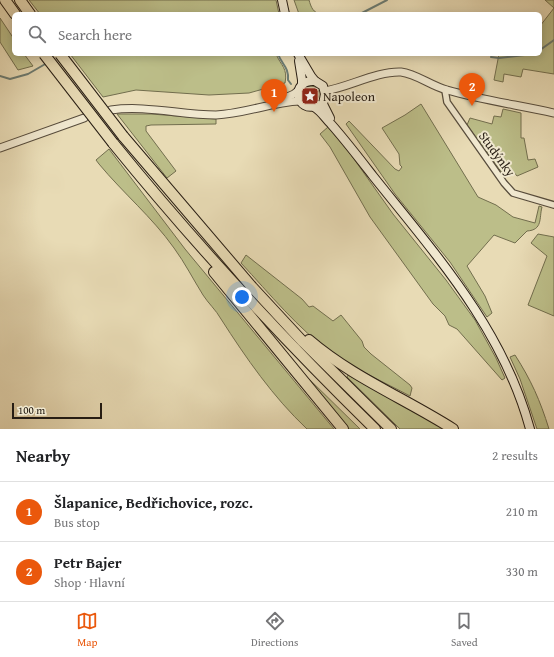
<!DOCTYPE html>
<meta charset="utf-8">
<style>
body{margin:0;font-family:"Gentium Book Plus",serif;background:#f6f6f6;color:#202124}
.scale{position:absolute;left:12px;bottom:10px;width:90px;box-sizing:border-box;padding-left:4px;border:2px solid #271d13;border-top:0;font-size:11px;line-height:14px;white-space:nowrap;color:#271d13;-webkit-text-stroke:3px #f0e8cf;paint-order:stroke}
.you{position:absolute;left:242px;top:297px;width:14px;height:14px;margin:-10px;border:3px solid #fff;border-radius:50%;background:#1a73e8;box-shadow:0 0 0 6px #1a73e833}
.badge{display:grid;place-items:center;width:26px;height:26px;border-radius:50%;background:#ea580c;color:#fff;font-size:13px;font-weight:700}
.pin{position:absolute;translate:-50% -33px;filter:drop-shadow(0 1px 2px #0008)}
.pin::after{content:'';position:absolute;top:21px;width:14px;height:12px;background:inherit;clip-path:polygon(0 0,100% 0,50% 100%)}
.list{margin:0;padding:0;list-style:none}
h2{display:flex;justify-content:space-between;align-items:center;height:52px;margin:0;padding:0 16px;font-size:17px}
h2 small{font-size:13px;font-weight:400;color:#757577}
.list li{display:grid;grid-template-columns:26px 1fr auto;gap:12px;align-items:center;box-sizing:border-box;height:60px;padding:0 16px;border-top:1px solid #e0e0e0}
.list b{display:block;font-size:15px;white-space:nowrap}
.list p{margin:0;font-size:13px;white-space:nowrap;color:#757577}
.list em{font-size:13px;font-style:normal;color:#757577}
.icon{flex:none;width:22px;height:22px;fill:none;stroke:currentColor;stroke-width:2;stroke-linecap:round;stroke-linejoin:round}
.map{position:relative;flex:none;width:554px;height:429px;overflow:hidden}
.search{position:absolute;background:#fff;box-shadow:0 2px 10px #0003;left:12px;right:12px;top:12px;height:44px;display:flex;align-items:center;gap:10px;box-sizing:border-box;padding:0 14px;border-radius:6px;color:#757577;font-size:15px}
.sheet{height:172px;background:#fff}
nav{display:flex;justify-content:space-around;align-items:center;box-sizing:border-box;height:56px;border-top:1px solid #e0e0e0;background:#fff;font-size:11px;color:#757577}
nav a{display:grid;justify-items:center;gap:2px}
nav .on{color:#ea580c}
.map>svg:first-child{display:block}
.green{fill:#bcbe89;stroke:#726e4e}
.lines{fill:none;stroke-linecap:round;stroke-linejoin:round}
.stream{stroke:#6b7b72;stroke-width:2}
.minor-casing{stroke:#574c3c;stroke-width:8}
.tertiary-casing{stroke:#574c3c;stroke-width:9}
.secondary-casing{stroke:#271d13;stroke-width:10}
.motorway-casing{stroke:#271d13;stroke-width:12}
.minor{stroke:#f0e8cf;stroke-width:5.5}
.tertiary{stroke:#f0e8cf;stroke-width:7}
.secondary{stroke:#f0e8cf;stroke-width:8}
.motorway{stroke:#e8dbb5;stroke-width:10}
.motorway-bridge-casing{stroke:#271d13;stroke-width:12;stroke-linecap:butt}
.motorway-bridge{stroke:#e8dbb5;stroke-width:10}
.labels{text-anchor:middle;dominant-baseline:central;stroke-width:4;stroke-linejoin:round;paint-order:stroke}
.poi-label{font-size:13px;fill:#271d13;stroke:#f0e8cf;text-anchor:start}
.street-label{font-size:13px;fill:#271d13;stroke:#f0e8cf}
</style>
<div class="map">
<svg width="554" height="429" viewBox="0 0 554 429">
<rect width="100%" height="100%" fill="#e8dbb5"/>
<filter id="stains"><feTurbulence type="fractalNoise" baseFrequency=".005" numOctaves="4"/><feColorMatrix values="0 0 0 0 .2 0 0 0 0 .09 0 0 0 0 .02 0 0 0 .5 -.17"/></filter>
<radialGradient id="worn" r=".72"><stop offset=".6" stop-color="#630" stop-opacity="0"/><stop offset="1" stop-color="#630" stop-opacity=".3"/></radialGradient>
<g class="green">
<path d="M 29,0 L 276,0 L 279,14 L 40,14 Z"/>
<path d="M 294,0 L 309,0 C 311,7 313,13 321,14 L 299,14 Z"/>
<path d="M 545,0 L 554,0 L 554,74 L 523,69 L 521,77 L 504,74 L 503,82 L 494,80 L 499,54 L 540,54 L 540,26 L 554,8 Z"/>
<path d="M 0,18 L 14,39 L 14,54 L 24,54 L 33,66 L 18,70 L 0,42 Z"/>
<path d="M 70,54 L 276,54 C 281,66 288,68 285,83 L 249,93 L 209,95 L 136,90 L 103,97 Z"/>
<circle cx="311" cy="94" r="8"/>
<path d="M 421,104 L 478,197 L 496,205 L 513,217 L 535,223 L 539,206 L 542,207 C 539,218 543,230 527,231 L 515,243 L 494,235 L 467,266 L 485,296 L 492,313 L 487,317 L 450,262 L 395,194 L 346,124 L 349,121 L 395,169 L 399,171 L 402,167 L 400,165 L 399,154 L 382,128 L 405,115 Z"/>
<path d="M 503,109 L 521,113 L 521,138 L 524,138 L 528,160 L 535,159 L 538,167 L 517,176 L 512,170 L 505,177 L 467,125 L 470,118 L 492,124 L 494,116 L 501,117 Z"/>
<path d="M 117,114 L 151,114 L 216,119 L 216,124 L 151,125 L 146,126 L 146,131 L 176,171 L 167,178 Z"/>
<path d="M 328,127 L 349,152 L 393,214 L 446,280 L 475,320 L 496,358 L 505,378 L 502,380 L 457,329 L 449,325 L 445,316 L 433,304 L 370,217 L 330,147 L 320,134 Z"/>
<path d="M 109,149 L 185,249 L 334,429 L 307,429 C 273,397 246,358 221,319 C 216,310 208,303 203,295 C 193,279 185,263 174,248 C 152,217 123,193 99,164 L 96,160 Z"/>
<path d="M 538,234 L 554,237 L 554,316 L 528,305 L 547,256 L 531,243 Z"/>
<path d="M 246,255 L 302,299 L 309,307 L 313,306 L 333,321 L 341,315 L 362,341 L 364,347 L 371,354 L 410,385 L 412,388 L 410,396 C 384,382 356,370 332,353 C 298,329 269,293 241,263 Z"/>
<path d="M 515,355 C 531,380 540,400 549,429 L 537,429 L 520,379 L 510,357 Z"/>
<path d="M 348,375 L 435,423 L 443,429 L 400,429 L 347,377 Z"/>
<path d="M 307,377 L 360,429 L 348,429 L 306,378 Z"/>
</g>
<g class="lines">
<g class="stream">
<path d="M 360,14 L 387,0"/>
<path d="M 540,50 L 554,40"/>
<path d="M 278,54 C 282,65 289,67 288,80 L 291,84"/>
<path d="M 491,57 L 499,58 L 533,54"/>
<path d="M 0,76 L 10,79 L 28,74 L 47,63"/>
</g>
<defs>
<path id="minor" d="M 445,90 L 447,102 L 504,183 L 513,193 L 554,205"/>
<g id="tertiary">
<path d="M 325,91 C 349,87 377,71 401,72 C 417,74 431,86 447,90 C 482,100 518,105 554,113"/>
<path d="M 276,102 L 294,94 L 299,90"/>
<path d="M 111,110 C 146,105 181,115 216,115 C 245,114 271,102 300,101"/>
<path d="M 0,148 L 84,118"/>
</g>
<g id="secondary">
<path d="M 282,0 L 285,14"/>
<path d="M 298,54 L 311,76 L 315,81 L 323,86 L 325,94 L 323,104 L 330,118"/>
<path d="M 299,61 L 302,80 L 302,85"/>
<path d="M 315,81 C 289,79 296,115 318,105"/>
<path d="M 314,107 C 321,111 325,118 331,124 C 346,141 359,158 373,176 C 436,255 503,329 530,429"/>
</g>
<g id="motorway">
<path d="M 5,0 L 15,14"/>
<path d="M 20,0 L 30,14"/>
<path d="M 123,136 L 252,287 L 303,342 L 391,429"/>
<path d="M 113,143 C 195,244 282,338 375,429"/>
<path d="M 214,272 L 343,429"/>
<path d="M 309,340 C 352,377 406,399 453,429"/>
</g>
</defs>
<use href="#minor" class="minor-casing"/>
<use href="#tertiary" class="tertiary-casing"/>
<use href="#secondary" class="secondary-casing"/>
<use href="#motorway" class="motorway-casing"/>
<use href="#minor" class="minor"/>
<use href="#tertiary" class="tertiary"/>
<use href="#secondary" class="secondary"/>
<use href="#motorway" class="motorway"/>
<defs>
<g id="motorway-bridge">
<path d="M 44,54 L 113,143"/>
<path d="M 60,54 L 123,136"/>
</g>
</defs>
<use href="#motorway-bridge" class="motorway-bridge-casing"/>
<use href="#motorway-bridge" class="motorway-bridge"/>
</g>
<defs>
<symbol id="sight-square" viewBox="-11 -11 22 22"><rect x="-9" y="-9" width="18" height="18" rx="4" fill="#8f2418" stroke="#f0e8cf"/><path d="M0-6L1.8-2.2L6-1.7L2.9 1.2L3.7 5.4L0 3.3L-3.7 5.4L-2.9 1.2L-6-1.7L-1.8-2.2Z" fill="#fff"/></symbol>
</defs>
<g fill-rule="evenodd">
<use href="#sight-square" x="300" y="86" width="20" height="20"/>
</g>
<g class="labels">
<g class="poi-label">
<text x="323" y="96">Napoleon</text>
</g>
<g class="street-label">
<text transform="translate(497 154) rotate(54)">Studýnky</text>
</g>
</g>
<rect width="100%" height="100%" filter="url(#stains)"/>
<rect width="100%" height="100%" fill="url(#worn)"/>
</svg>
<div class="scale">100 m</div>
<div class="you"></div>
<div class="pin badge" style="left:274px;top:112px">1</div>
<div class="pin badge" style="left:472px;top:106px">2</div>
<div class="search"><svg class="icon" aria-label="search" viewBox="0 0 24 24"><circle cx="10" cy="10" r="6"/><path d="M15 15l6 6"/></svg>Search here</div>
</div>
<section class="sheet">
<h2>Nearby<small>2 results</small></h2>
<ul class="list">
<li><span class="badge">1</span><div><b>Šlapanice, Bedřichovice, rozc.</b><p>Bus stop</p></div><em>210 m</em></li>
<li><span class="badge">2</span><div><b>Petr Bajer</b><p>Shop · Hlavní</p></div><em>330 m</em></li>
</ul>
</section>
<nav>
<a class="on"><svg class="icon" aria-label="map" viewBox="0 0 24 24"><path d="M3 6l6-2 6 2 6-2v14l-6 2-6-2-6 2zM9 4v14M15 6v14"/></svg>Map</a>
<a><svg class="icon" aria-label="directions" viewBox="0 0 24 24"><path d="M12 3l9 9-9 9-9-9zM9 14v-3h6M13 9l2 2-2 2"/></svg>Directions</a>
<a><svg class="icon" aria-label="saved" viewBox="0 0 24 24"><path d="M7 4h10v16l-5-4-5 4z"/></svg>Saved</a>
</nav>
